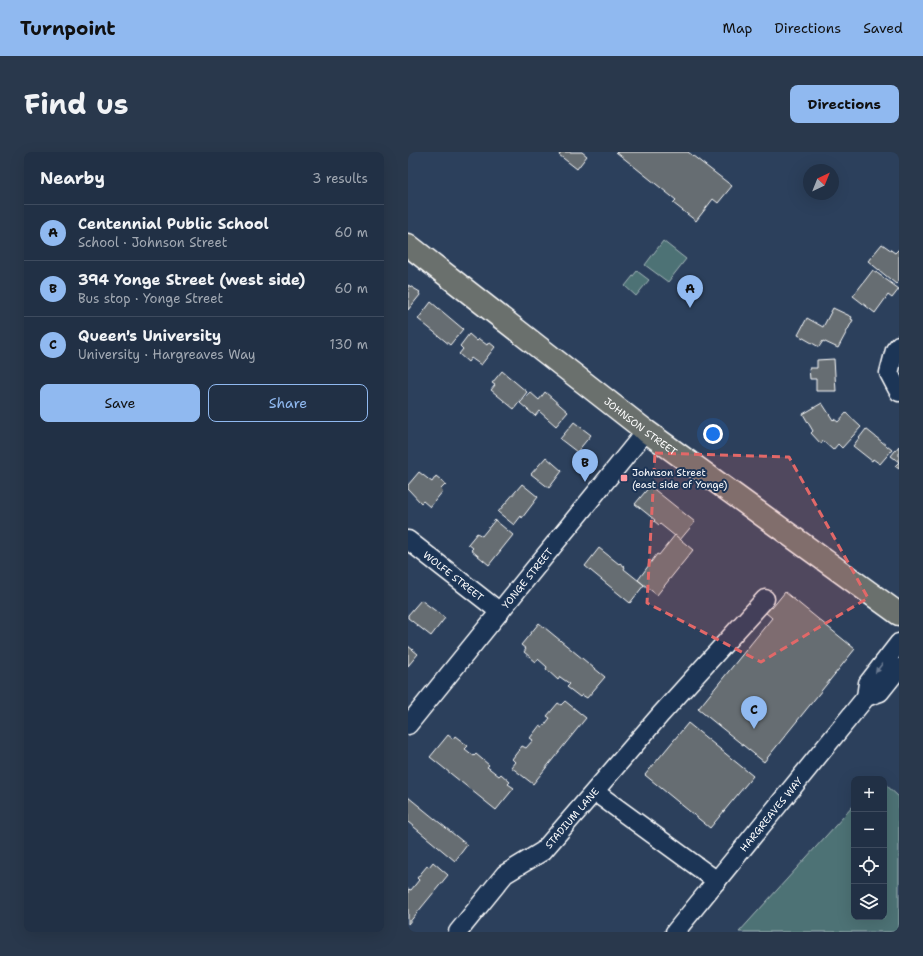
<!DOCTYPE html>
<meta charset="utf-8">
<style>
body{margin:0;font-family:"Shantell Sans",sans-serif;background:#29384c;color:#f1f3f6}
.controls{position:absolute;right:12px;bottom:12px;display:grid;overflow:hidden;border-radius:8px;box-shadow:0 4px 16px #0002}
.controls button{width:36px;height:36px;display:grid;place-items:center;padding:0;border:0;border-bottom:1px solid #3e4b5e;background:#213045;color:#f1f3f6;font:20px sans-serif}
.compass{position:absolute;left:395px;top:12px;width:36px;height:36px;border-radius:50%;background:#213045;box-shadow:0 4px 16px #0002;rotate:43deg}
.you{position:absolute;left:305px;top:282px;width:14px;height:14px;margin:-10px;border:3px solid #fff;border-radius:50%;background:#1a73e8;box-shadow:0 0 0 6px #1a73e833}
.badge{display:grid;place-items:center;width:26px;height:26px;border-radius:50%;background:#90b9f0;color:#111;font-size:13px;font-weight:700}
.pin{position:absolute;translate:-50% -33px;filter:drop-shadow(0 1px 2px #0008)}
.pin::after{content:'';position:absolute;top:21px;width:14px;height:12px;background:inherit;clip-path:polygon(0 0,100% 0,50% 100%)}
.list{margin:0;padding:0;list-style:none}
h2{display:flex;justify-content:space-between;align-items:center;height:52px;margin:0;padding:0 16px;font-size:17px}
h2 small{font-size:13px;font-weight:400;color:#a2a9b3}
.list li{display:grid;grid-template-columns:26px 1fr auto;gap:12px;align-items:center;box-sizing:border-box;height:56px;padding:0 16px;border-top:1px solid #3e4b5e}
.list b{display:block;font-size:15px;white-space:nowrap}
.list p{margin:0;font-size:13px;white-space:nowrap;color:#a2a9b3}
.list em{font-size:13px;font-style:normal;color:#a2a9b3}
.actions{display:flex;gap:8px;padding:12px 16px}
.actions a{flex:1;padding:9px 0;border:1px solid #90b9f0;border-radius:8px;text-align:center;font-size:14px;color:#90b9f0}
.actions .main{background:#90b9f0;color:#111}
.icon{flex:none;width:22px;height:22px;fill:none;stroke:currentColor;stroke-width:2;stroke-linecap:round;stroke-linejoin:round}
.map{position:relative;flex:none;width:491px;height:780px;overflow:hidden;border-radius:8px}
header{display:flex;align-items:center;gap:24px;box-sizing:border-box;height:56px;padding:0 20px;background:#90b9f0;color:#111}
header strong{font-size:19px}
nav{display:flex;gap:22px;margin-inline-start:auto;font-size:14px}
.intro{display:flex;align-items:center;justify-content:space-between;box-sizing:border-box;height:96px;padding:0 24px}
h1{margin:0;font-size:28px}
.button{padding:10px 18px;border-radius:8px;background:#90b9f0;color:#111;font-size:14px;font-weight:700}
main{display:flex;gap:24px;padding:0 24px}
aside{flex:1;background:#213045;border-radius:8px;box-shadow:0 4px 16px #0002}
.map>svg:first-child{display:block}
.green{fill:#4d7275;stroke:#a6b8ba}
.building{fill:#666d72;stroke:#fff}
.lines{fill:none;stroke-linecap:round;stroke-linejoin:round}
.minor-casing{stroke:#fff;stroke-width:21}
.major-casing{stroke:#fff;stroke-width:25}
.minor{stroke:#1d3557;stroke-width:18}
.major{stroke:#6b706d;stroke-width:22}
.oneway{fill:#6c7c92}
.marked{fill:#e26868;fill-opacity:0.2;stroke:#e26868;stroke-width:3;stroke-dasharray:8 5;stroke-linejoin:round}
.poi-dot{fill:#ff9aa2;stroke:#1d3557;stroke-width:1.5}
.labels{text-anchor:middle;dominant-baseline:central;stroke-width:4;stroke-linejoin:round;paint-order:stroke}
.street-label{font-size:10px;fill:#fff;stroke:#1d3557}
.poi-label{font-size:10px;fill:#fff;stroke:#1d3557;text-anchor:start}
</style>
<header>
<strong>Turnpoint</strong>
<nav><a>Map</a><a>Directions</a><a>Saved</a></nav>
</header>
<div class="intro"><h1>Find us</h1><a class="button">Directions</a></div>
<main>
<aside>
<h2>Nearby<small>3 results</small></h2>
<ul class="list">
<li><span class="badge">A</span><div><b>Centennial Public School</b><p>School · Johnson Street</p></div><em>60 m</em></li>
<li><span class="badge">B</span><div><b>394 Yonge Street (west side)</b><p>Bus stop · Yonge Street</p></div><em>60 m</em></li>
<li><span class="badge">C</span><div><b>Queen's University</b><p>University · Hargreaves Way</p></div><em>130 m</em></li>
</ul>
<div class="actions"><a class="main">Save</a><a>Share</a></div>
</aside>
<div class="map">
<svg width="491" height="780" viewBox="0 0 491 780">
<rect width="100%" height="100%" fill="#2c405c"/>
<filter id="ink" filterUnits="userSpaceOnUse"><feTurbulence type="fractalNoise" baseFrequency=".025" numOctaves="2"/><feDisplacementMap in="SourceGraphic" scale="8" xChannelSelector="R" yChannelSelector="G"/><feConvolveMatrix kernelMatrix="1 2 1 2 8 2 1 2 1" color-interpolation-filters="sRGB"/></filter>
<g filter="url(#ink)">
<g class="green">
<path d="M 255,89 L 278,107 L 260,130 L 237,113 Z"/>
<path d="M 229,119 L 241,128 L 228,144 L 217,134 Z"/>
<path d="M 476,631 L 491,645 L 491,780 L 331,780 L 446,653 L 446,765 L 476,765 Z"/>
</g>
<g class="building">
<path d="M 153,0 L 174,0 L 179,4 L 169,17 L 151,3 Z"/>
<path d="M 208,0 L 280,0 L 324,34 L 310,51 L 305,47 L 288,69 L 265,51 L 268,48 Z"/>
<path d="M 474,92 L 487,101 L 491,97 L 491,129 L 488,132 L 460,109 Z"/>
<path d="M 465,118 L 491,137 L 484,146 L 480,143 L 467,161 L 445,144 Z"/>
<path d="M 0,133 L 12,140 L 11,141 L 12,143 L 0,158 Z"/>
<path d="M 23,150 L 55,177 L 42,193 L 10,167 Z"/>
<path d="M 425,156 L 444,165 L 443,167 L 445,168 L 430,196 L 415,189 L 411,195 L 390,183 L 399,166 L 415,175 Z"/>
<path d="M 61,182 L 69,189 L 71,187 L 79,193 L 81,190 L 87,195 L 73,213 L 63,206 L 60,210 L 51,202 L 55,197 L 52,194 Z"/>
<path d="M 426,207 L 428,239 L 408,239 L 408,227 L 402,227 L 401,216 L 409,216 L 409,208 Z"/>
<path d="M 94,219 L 119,240 L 106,257 L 83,238 L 87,233 L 84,231 Z"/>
<path d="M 122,240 L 131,248 L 137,240 L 160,260 L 148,274 L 131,259 L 127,264 L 112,251 Z"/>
<path d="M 414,251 L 425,268 L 426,267 L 430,270 L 438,261 L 453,275 L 434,296 L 430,292 L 425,298 L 415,289 L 413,292 L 403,281 L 405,279 L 395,262 Z"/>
<path d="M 166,270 L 183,283 L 169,300 L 152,287 Z"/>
<path d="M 458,277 L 484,298 L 472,312 L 465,307 L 464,309 L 445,294 Z"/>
<path d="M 491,294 L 491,317 L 487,314 L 491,310 L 483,304 Z"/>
<path d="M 138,305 L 154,319 L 141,336 L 123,322 Z"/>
<path d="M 11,320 L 24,330 L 28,324 L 38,332 L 33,337 L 35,339 L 22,355 L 15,349 L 13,351 L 0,337 L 0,333 Z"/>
<path d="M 114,332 L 130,345 L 114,366 L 113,364 L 106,373 L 90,360 Z"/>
<path d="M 242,334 L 287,370 L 272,388 L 252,372 L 251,373 L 246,369 L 247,368 L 227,352 Z"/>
<path d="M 87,368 L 105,383 L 81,413 L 63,398 L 65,396 L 60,392 L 69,381 L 74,384 Z"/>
<path d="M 267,383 L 285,398 L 249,443 L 230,428 L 249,402 L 251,403 Z"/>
<path d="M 191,396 L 211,412 L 212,411 L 217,415 L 216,417 L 236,433 L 222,451 L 177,414 Z"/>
<path d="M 377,440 L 447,497 L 356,610 L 290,557 L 364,466 L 357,460 L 362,454 L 364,456 Z"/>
<path d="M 13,448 L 37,466 L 23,484 L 0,466 L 0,463 Z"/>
<path d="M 131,471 L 197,525 L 179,546 L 174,543 L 172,545 L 159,535 L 162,532 L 152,525 L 150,528 L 138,517 L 139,515 L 130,507 L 128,510 L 116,500 L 118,497 L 113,493 Z"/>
<path d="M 0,494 L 10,502 L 0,514 Z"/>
<path d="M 157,549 L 178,566 L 125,632 L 103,615 L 107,610 L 104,607 L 114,594 L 118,596 L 125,588 L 122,586 L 132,573 L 135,575 L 142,566 L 139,564 L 150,551 L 153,553 Z"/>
<path d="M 280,571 L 345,624 L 302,676 L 237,623 Z"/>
<path d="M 40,583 L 45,587 L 47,584 L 60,594 L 57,597 L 66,604 L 68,602 L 81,613 L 79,615 L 82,617 L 91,624 L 93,622 L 102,630 L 100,632 L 106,636 L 88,658 L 22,605 Z"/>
<path d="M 0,645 L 59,693 L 47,709 L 0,670 Z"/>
<path d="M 25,710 L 40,723 L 0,772 L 0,737 L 3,738 L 11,728 L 9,726 L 19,714 L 21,715 Z"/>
</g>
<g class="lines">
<defs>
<g id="minor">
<path d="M 491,193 L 487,198 L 481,221 L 491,240"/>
<path id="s1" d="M 0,388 L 92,460"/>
<path d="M 458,545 L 460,531 L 491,491"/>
<path id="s2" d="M 0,573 L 238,279"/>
<path d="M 187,640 L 309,729"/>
<path id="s3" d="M 50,780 L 97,722 L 135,699 L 253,562 L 357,447"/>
<path id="s4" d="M 267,780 L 458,545 L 472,540 L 491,516"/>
</g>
<g id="major">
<path id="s5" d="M 0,93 L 238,279 L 491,462"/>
</g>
</defs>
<use href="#minor" class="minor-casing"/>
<use href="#major" class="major-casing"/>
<use href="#minor" class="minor"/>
<use href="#major" class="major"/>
</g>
<defs><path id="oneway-solid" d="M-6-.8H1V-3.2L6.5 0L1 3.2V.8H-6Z"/></defs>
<use class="oneway" href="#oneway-solid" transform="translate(471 516) rotate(127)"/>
</g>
<path class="marked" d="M 247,301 L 381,305 L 460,446 L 353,510 L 239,451 Z"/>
<rect class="poi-dot" x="212" y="322" width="8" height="8" rx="2"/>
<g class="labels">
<g class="street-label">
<text stroke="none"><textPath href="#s5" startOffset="295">JOHNSON STREET</textPath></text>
<text stroke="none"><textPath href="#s1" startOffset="58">WOLFE STREET</textPath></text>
<text stroke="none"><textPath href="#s2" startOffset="189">YONGE STREET</textPath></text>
<text stroke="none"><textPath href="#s4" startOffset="152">HARGREAVES WAY</textPath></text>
<text stroke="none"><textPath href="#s3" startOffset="163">STADIUM LANE</textPath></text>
</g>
<g class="poi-label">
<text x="224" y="320">Johnson Street<tspan x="224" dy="12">(east side of Yonge)</tspan></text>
</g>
</g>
</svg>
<div class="controls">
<button>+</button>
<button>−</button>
<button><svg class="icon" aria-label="locate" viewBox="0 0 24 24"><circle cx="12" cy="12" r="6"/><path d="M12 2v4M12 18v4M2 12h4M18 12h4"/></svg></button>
<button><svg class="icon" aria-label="layers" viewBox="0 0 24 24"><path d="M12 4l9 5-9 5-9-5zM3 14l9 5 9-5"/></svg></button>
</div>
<svg class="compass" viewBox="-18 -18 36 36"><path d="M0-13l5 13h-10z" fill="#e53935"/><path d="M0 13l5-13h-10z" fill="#a2a9b3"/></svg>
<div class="you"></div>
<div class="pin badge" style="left:282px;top:156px">A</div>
<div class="pin badge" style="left:177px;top:330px">B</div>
<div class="pin badge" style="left:346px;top:577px">C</div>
</div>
</main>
